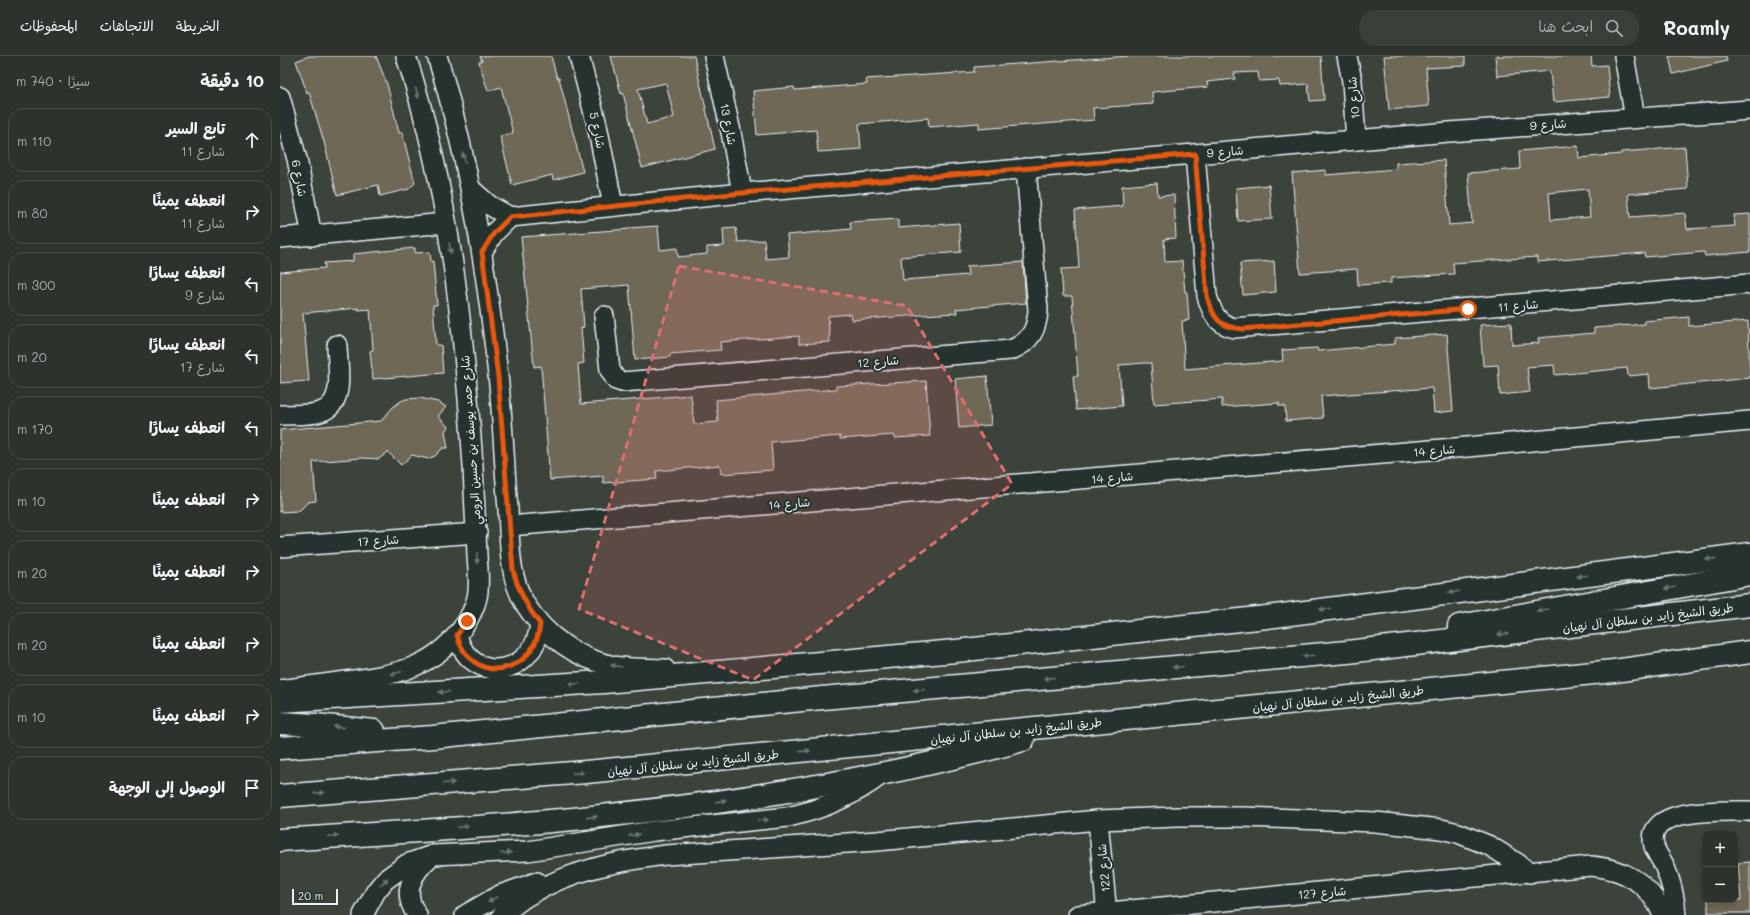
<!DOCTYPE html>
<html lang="ar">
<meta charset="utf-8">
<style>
body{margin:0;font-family:Mali,"Playpen Sans Arabic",sans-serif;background:#393e38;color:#f1f3f6;direction:rtl}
.controls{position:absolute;right:12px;bottom:12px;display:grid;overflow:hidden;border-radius:8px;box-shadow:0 2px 6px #0003}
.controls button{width:36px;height:36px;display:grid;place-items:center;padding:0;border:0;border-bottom:1px solid #484d48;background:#2d322c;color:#f1f3f6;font:20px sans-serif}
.scale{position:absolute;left:12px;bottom:10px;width:46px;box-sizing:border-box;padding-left:4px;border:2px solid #e8f1f8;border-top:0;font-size:11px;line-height:14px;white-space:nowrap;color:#e8f1f8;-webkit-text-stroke:3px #26332d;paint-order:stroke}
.stop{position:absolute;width:12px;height:12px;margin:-9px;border:3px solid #ea580c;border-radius:50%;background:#fff}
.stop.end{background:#ea580c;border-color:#fff;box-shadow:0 1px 4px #0008}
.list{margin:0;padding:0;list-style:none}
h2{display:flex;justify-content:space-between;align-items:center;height:52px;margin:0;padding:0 16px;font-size:17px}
h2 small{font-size:13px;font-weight:400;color:#a7aaa9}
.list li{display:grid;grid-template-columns:26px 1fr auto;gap:12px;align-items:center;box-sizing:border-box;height:64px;margin:0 8px 8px;padding:0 8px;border:1px solid #484d48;border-radius:16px}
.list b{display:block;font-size:15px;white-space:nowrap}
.list p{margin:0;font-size:13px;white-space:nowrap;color:#a7aaa9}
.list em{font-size:13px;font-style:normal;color:#a7aaa9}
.icon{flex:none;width:22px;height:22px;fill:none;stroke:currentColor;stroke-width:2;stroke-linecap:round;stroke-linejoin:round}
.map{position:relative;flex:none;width:1470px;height:859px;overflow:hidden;direction:ltr}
header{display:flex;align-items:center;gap:24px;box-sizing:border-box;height:56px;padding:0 20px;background:#2d322c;border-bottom:1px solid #484d48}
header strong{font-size:19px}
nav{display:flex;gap:22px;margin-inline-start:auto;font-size:14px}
.search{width:280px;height:36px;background:#393e38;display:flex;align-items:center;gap:10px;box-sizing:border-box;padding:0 14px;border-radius:16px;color:#a7aaa9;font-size:15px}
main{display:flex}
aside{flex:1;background:#2d322c}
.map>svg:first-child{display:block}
.building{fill:#6f6757;stroke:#e8f1f8;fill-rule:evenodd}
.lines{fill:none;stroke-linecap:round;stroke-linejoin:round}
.minor-casing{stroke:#e8f1f8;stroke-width:22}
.major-casing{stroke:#e8f1f8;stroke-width:25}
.highway-casing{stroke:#e8f1f8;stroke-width:25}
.minor{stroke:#26332d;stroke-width:19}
.major{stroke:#26332d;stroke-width:22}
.highway{stroke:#26332d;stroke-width:22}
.oneway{fill:#6a7674}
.route{stroke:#ea580c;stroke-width:5}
.marked{fill:#dc6e71;fill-opacity:0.2;stroke:#dc6e71;stroke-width:3;stroke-dasharray:8 5;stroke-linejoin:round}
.labels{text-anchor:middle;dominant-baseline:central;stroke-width:4;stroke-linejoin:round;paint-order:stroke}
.street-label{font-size:12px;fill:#e8f1f8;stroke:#26332d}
</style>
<header>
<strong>Roamly</strong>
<div class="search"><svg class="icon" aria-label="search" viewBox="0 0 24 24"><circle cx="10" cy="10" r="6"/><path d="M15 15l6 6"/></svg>ابحث هنا</div>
<nav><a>الخريطة</a><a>الاتجاهات</a><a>المحفوظات</a></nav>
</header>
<main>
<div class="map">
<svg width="1470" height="859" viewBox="0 0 1470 859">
<rect width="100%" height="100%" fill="#3c433a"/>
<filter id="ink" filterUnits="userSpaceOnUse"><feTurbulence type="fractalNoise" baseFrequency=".025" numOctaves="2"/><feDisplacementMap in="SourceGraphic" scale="8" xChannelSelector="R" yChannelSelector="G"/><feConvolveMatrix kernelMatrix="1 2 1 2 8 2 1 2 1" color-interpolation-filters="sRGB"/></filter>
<g filter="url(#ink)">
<g class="building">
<path d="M 29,0 L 96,0 L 107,28 L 119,77 L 122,76 L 135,127 L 129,133 L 100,140 L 98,129 L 57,139 L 44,86 L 29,36 L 27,37 L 16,5 Z"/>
<path d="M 200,0 L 271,0 L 277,22 L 279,22 L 303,116 L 273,124 L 272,119 L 232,129 L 220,80 L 233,77 L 221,31 L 208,35 L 199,6 L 202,5 Z"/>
<path d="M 331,0 L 414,0 L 435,93 L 362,112 L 343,37 L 341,38 ZM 386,27 L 394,61 L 367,68 L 358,33 Z"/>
<path d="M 850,0 L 1041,0 L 1044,44 L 1030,45 L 1028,28 L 1000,30 L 999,24 L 979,25 L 978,16 L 954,17 L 955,23 L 927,26 L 928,31 L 872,36 L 873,48 L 813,52 L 814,64 L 699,73 L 699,67 L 649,71 L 648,62 L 579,68 L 581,93 L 538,96 L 536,74 L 477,79 L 473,35 L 514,31 L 515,34 L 587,28 L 586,23 L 694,16 L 694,11 Z"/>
<path d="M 1104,0 L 1185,0 L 1185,10 L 1146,12 L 1149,50 L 1109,54 Z"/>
<path d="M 1215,0 L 1311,0 L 1312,10 L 1327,9 L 1330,41 L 1273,46 L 1270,15 L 1217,20 Z"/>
<path d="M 1389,0 L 1446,0 L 1447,5 L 1393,18 Z"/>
<path d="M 1298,90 L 1299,102 L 1341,98 L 1341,96 L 1405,91 L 1408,133 L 1348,138 L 1350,161 L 1405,157 L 1407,173 L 1455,170 L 1454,159 L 1470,158 L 1470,196 L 1425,200 L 1424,196 L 1365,201 L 1364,197 L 1257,206 L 1257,201 L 1173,207 L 1174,218 L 1111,222 L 1111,227 L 1078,229 L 1077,213 L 1020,217 L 1012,117 L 1046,114 L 1046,119 L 1116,113 L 1116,107 L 1164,104 L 1169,169 L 1192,167 L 1188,117 L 1240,113 L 1239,95 ZM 1308,133 L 1310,161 L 1271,164 L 1269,137 Z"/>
<path d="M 877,127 L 878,140 L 894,139 L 896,182 L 884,183 L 885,206 L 902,205 L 905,236 L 907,236 L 909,264 L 902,265 L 905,313 L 1003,305 L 1002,294 L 1037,292 L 1038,295 L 1115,288 L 1115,282 L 1167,278 L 1173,355 L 1154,357 L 1152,332 L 1041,340 L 1043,362 L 1006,365 L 1005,350 L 999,350 L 999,347 L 942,351 L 942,343 L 874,348 L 871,307 L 865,307 L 839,309 L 842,350 L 796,354 L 793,320 L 798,320 L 792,240 L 783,240 L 781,213 L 799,212 L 795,154 L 843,150 L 842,130 Z"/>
<path d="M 989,129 L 992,163 L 958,165 L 956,132 Z"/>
<path d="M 618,163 L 618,172 L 679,167 L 681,196 L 621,201 L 623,224 L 688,219 L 687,210 L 743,206 L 746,247 L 676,253 L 677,257 L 642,259 L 572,264 L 571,258 L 548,260 L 550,286 L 519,288 L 519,280 L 440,286 L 441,294 L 390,298 L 390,301 L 355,304 L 349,229 L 301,233 L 304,271 L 301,272 L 304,307 L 298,308 L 301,348 L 411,339 L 414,368 L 438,366 L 436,344 L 556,333 L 556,330 L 646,325 L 650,380 L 615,382 L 614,379 L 560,383 L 560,380 L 491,386 L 493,414 L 441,418 L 440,409 L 376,415 L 377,423 L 323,427 L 323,420 L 270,424 L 261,310 L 254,311 L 241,181 L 349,173 L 349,172 L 378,170 L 380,194 L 397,192 L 398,201 L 427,198 L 427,191 L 444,190 L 443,173 L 456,172 L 458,186 L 484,184 L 486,203 L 509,201 L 507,179 L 571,173 L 570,166 Z"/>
<path d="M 135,192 L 135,197 L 150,196 L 151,206 L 153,205 L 157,249 L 153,249 L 156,289 L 161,289 L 163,317 L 93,323 L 90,295 L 93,294 L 90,253 L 78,254 L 78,252 L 23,257 L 29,325 L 0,327 L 0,216 L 45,212 L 44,207 L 73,205 L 73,198 Z"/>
<path d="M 994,205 L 996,236 L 963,239 L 960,207 Z"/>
<path d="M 1409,261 L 1409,270 L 1468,265 L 1470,322 L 1370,332 L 1369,318 L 1348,320 L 1347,312 L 1275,319 L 1274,309 L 1247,311 L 1250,336 L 1220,339 L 1218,309 L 1203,310 L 1200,269 L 1231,267 L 1232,289 L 1259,287 L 1258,282 L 1314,277 L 1314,272 L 1365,268 L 1364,265 Z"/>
<path d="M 707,320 L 711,369 L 679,372 L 675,323 Z"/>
<path d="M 140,342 L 158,346 L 166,351 L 158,360 L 168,371 L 165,375 L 168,392 L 163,392 L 155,400 L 148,403 L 132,399 L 121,409 L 108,396 L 99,403 L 82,402 L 33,406 L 36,445 L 28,446 L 19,455 L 0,456 L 0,374 L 101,365 L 113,351 L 121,345 L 126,343 Z"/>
<path d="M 1470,806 L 1470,857 L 1428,857 L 1428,844 L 1461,844 L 1458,807 Z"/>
</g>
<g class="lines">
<defs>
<g id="minor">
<path d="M 157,0 C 189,104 206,211 218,319 C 223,363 224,408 228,453 C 230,484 228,520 245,548 C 265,580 297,603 334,610 C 351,613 368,612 385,613"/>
<path d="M 299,0 L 317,69 L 333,150"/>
<path d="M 434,0 L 451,76 L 462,137"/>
<path d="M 1067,0 L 1072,25 L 1076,84"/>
<path d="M 1344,0 L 1355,62"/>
<path d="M 0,41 L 17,103 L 32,180"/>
<path d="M 915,98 L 927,240 C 932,257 937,268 954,272 L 1470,228"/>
<path d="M 191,133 L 209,149 L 230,161"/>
<path d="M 230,161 L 462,137 L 1169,76 L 1470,54"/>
<path d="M 0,182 L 166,167"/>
<path d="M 202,196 L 214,177 L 230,161"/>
<path d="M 324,260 L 330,314 L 336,324 L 342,326 L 731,294 C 750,286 757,274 758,254 L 746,112"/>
<path d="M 0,359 C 13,358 28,360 40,356 C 67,348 57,309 57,289"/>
<path d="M 229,470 L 1187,391 L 1470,365"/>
<path d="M 0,491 L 197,477"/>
<path d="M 177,579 C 190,630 255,621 260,568"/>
<path d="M 0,634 C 22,631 44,628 66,625 C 112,619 150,614 181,574 C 189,564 197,548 198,535 C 199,524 198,511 197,500 C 196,470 194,440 193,410 C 184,272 169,132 126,0"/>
<path d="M 818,764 L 827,859"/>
<path d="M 83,859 L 96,835 L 105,824 L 127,808 L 153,799 L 248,795 L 374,775 L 508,761 C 543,753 574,740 602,718"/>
<path d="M 137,859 C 121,836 132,817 151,800"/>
<path d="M 185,859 L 220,839 L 257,826"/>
<path d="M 222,859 C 230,853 238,846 246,841 C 289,814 338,805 386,799 L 597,785 L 818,764 L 897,761 L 962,761 L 1095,766 L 1161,773 L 1178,777 L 1210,790 L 1237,807 L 1250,817"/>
<path d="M 798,859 L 1311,810 C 1344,813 1369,826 1383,859"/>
<path d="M 1396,859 C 1395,841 1391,825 1384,809 C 1381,803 1376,797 1374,790 C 1363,749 1448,756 1470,755"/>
</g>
<path id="major" d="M 0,645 L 324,626 L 676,595 L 987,561 L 1470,498"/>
<g id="highway">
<path d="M 1179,570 L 1470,518"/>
<path d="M 0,667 L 35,669 L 94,675"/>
<path d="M 0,692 L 153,681 L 542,642 L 1067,596 L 1470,549"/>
<path d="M 0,740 L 306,716 L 1334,615 L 1470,596"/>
<path d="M 0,784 C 104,777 209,772 312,761 C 457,746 602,723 743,684"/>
</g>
</defs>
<use href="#minor" class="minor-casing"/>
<use href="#major" class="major-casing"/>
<use href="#highway" class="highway-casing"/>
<use href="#minor" class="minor"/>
<use href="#major" class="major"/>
<use href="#highway" class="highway"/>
</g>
<defs><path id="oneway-solid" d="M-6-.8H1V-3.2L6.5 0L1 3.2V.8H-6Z"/></defs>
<g class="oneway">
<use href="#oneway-solid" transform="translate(137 37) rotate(74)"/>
<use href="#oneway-solid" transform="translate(184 102) rotate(-103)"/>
<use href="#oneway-solid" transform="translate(170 192) rotate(81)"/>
<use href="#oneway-solid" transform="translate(197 502) rotate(88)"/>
<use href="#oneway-solid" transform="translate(1431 503) rotate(173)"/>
<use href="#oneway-solid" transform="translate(1302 520) rotate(173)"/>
<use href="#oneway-solid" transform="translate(1390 532) rotate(170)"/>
<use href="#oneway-solid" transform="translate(1174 536) rotate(173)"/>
<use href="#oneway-solid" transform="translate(1045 553) rotate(173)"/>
<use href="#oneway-solid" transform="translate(1262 554) rotate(170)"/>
<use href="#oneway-solid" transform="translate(1223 578) rotate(173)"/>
<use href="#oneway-solid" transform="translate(1028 600) rotate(175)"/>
<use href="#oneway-solid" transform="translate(336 610) rotate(-170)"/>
<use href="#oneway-solid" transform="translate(898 611) rotate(175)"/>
<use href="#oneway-solid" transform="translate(116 617) rotate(166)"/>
<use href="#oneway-solid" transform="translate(769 622) rotate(175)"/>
<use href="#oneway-solid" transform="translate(294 628) rotate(176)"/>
<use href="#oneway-solid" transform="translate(639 634) rotate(175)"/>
<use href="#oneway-solid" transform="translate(164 636) rotate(176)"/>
<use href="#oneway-solid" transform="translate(59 671) rotate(-174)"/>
<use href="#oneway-solid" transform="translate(525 695) rotate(-6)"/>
<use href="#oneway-solid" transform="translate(298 717) rotate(-4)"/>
<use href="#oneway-solid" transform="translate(169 727) rotate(-4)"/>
<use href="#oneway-solid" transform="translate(39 737) rotate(-4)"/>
<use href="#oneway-solid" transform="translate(441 745) rotate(-8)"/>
<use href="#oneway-solid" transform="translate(312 761) rotate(-6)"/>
<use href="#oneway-solid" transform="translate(483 764) rotate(-3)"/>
<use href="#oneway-solid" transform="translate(183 771) rotate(-4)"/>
<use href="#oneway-solid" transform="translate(354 779) rotate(-9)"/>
<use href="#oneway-solid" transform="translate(53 780) rotate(-4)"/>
<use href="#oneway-solid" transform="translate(226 797) rotate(-4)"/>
<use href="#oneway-solid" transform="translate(104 826) rotate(-47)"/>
<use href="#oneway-solid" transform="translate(213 843) rotate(152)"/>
</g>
</g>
<g class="lines" filter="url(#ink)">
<path class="route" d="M 187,565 L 177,579 C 190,630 255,621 260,568 C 247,551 238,535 233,514 L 218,321 L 202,196 L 214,177 L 230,161 L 462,137 L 915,98 L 927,240 C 933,263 940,272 964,273 L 1188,253"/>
</g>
<path class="marked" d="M 399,210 L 627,250 L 732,428 L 473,624 L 299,553 Z"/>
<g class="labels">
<g class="street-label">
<text transform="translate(1073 42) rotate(-95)">شارع 10</text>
<text transform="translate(449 68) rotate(79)">شارع 13</text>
<text transform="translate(1268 68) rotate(-4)">شارع 9</text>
<text transform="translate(318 74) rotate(78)">شارع 5</text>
<text transform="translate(945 95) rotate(-5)">شارع 9</text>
<text transform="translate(20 122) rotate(79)">شارع 6</text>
<text transform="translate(1238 249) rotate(-5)">شارع 11</text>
<text transform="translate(598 305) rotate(-5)">شارع 12</text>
<text transform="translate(190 384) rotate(-94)">شارع حمد يوسف بن حسين الرومي</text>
<text transform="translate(1154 394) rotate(-5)">شارع 14</text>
<text transform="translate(832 421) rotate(-5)">شارع 14</text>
<text transform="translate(509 447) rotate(-5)">شارع 14</text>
<text transform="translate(98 484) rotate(-4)">شارع 17</text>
<text transform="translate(1368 561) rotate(-7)">طريق الشيخ زايد بن سلطان آل نهيان</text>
<text transform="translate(1058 642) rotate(-6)">طريق الشيخ زايد بن سلطان آل نهيان</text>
<text transform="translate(736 674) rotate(-6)">طريق الشيخ زايد بن سلطان آل نهيان</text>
<text transform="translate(413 706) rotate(-6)">طريق الشيخ زايد بن سلطان آل نهيان</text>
<text transform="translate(823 812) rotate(-95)">شارع 122</text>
<text transform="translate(1042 836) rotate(-5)">شارع 127</text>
</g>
</g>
</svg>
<div class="controls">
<button>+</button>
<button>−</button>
</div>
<div class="scale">20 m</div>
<div class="stop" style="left:1188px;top:253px"></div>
<div class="stop end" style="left:187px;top:565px"></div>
</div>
<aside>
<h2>10 دقيقة<small>سيرًا · 740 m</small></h2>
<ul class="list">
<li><svg class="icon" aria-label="ahead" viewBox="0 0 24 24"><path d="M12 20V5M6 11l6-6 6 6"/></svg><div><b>تابع السير</b><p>شارع 11</p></div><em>110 m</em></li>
<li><svg class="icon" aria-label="right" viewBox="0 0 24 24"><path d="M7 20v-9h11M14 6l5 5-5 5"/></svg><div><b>انعطف يمينًا</b><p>شارع 11</p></div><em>80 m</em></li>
<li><svg class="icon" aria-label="left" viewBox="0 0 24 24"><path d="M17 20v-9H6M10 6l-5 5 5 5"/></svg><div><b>انعطف يسارًا</b><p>شارع 9</p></div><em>300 m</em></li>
<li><svg class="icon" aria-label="left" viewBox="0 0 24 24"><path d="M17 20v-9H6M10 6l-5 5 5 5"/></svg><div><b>انعطف يسارًا</b><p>شارع 17</p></div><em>20 m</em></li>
<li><svg class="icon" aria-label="left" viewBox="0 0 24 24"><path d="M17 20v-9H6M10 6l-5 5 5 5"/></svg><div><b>انعطف يسارًا</b></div><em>170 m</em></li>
<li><svg class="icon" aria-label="right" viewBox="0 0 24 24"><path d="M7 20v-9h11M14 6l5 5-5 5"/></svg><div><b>انعطف يمينًا</b></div><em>10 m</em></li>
<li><svg class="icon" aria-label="right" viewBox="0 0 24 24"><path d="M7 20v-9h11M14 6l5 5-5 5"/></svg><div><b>انعطف يمينًا</b></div><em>20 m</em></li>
<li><svg class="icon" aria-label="right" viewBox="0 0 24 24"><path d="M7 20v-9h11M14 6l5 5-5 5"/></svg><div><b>انعطف يمينًا</b></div><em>20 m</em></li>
<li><svg class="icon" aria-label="right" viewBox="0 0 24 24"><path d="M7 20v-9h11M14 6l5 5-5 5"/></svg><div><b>انعطف يمينًا</b></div><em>10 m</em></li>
<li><svg class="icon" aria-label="arrive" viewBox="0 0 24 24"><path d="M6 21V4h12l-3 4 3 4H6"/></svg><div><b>الوصول إلى الوجهة</b></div></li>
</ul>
</aside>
</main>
